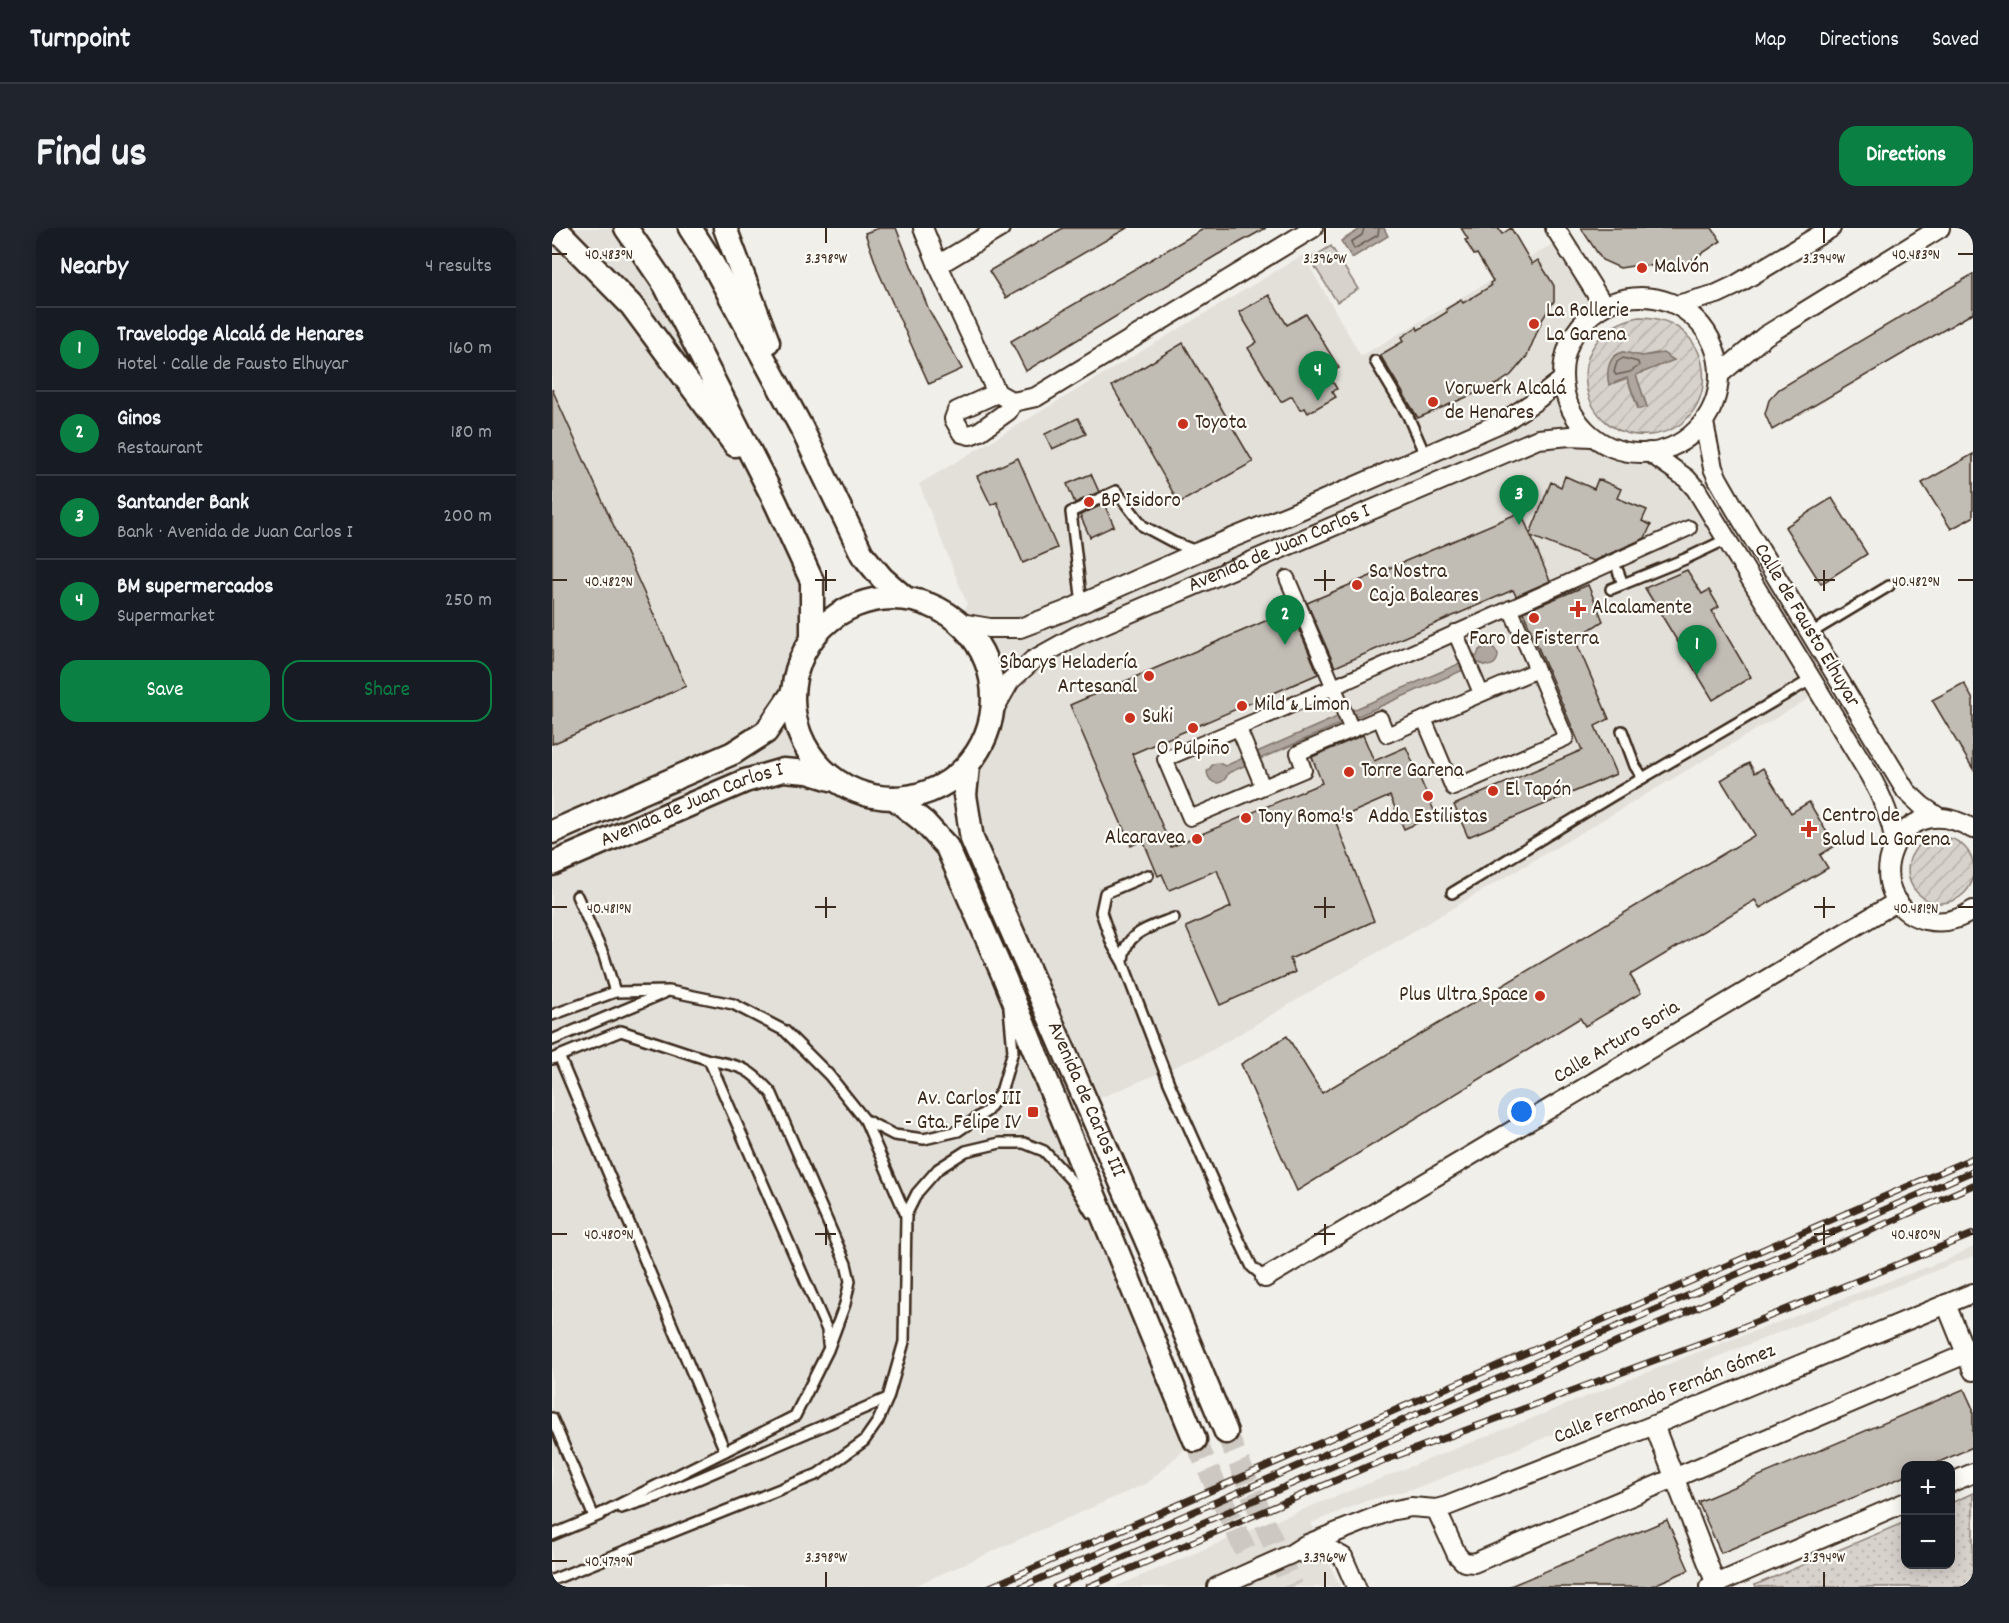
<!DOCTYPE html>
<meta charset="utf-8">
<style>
body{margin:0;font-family:Dekko,sans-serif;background:#20242c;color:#f1f3f6}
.controls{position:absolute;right:18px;bottom:18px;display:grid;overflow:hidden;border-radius:12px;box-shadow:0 3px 15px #0003}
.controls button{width:54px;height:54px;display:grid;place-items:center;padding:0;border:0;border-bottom:2px solid #363941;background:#171b24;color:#f1f3f6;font:30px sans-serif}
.you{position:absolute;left:970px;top:884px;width:21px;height:21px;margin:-15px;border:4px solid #fff;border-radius:50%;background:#1a73e8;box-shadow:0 0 0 9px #1a73e833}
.badge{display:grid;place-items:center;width:39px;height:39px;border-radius:50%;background:#0b8043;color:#fff;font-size:20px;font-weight:700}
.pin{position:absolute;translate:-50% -50px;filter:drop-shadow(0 2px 3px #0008)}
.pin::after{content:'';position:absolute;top:32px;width:21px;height:18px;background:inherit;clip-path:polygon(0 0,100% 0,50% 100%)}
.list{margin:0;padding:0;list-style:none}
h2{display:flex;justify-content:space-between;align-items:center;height:78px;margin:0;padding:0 24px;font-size:26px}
h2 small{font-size:20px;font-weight:400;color:#9ea1a6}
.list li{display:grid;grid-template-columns:39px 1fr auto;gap:18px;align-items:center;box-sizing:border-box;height:84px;padding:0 24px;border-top:2px solid #363941}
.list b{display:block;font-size:22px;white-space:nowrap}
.list p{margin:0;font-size:20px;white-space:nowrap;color:#9ea1a6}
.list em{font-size:20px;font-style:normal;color:#9ea1a6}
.actions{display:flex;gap:12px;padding:18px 24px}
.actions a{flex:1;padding:14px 0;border:2px solid #0b8043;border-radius:18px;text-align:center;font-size:21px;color:#0b8043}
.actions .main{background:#0b8043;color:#fff}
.map{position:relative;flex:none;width:1421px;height:1359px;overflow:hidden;border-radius:18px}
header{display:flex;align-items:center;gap:36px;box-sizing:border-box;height:84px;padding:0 30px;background:#171b24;border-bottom:2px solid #363941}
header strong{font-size:28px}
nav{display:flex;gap:33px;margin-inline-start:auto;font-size:21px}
.intro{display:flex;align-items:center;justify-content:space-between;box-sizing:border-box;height:144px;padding:0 36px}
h1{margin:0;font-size:42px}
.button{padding:15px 27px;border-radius:18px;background:#0b8043;color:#fff;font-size:21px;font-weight:700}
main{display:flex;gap:36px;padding:0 36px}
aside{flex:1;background:#171b24;border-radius:18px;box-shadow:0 3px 15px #0003}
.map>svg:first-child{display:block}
.built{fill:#e3e0da}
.grass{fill:url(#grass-dots);stroke:#897e75;stroke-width:1.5}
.garden{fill:url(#garden-furrows);stroke:#897e75;stroke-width:1.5;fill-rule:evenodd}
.pitch{fill:#d7d2cc;stroke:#897e75;stroke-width:1.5}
.water{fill:#aea69f;stroke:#80746b;stroke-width:1.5}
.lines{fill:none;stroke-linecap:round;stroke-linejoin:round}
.shore{stroke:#695c52;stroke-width:1.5}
.building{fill:#c1bcb4;stroke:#3b2a1e;stroke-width:1.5}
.tertiary-tunnel{stroke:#cdc8c1;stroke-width:22;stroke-dasharray:22 11;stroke-linecap:butt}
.service-casing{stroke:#3b2a1e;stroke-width:14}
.pedestrian-casing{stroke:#3b2a1e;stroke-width:18}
.minor-casing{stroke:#3b2a1e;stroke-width:22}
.tertiary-casing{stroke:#3b2a1e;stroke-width:27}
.service{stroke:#fdfcf7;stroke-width:9}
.pedestrian{stroke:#fdfcf7;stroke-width:14}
.minor{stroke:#fdfcf7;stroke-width:18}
.tertiary{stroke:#fdfcf7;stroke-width:22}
.rail-casing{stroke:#3b2a1e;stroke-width:7}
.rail{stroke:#fdfcf7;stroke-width:4.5;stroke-dasharray:14;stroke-linecap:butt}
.ticks{fill:none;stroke:#3b2a1e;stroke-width:2}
.poi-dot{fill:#c8321e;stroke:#fdfcf7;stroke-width:2}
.labels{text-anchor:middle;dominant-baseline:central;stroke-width:4.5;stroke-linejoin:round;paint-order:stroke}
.poi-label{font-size:21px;fill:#3b2a1e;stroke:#fdfcf7;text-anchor:start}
.street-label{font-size:21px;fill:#3b2a1e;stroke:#fdfcf7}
.ticks-label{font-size:15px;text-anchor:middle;fill:#3b2a1e;stroke:#fdfcf7;stroke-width:4.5;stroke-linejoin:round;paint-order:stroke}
</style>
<header>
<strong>Turnpoint</strong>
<nav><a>Map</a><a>Directions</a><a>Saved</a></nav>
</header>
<div class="intro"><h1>Find us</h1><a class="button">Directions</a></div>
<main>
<aside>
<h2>Nearby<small>4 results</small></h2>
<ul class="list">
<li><span class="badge">1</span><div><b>Travelodge Alcalá de Henares</b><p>Hotel · Calle de Fausto Elhuyar</p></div><em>160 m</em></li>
<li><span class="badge">2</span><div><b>Ginos</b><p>Restaurant</p></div><em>180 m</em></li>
<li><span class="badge">3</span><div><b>Santander Bank</b><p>Bank · Avenida de Juan Carlos I</p></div><em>200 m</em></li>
<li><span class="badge">4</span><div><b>BM supermercados</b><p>Supermarket</p></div><em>250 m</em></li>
</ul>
<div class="actions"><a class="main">Save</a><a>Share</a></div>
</aside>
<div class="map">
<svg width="1421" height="1359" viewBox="0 0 1421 1359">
<defs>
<pattern id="grass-dots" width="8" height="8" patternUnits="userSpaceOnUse" patternTransform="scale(1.5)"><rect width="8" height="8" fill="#d7d2cc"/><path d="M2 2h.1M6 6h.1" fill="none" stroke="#b9b4af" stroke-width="1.8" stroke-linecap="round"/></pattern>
<pattern id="garden-furrows" width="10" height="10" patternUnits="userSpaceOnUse" patternTransform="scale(1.5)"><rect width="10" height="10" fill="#d7d2cc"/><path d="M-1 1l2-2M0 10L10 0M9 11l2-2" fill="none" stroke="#b9b4af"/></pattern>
</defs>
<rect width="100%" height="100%" fill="#f1efea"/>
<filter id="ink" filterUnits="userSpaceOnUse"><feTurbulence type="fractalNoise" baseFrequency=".0167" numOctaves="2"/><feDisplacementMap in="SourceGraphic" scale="12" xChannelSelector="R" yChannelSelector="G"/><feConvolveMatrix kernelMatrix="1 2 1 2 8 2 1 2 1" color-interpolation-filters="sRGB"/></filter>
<g filter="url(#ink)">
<g class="built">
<path d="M 0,0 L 74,0 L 260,353 L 260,410 L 247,435 L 240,466 L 241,485 L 251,515 L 269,540 L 282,552 L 311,566 L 342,570 L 372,594 L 643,1212 L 595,1255 L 360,1359 L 0,1359 Z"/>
<path d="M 1009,11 L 1052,78 L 1034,91 L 1020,109 L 1012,129 L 1010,152 L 1015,174 L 1025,193 L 1040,209 L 1062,221 L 1080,225 L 1097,224 L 1134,250 L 1268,464 L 655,825 L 534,876 L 443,663 L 416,538 L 425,526 L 438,498 L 442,467 L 440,451 L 428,420 L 419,407 L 408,395 L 415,376 L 367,256 L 751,27 L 809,128 Z"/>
<path d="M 1421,1019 L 1421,1028 L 1408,1033 L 1152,1134 L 1157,1145 L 867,1259 L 814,1273 L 759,1295 L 788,1359 L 563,1359 L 662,1317 L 1146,1124 L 1394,1032 Z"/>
</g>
<path class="grass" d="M 1421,1265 L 1421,1359 L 1204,1359 L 1203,1357 L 1353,1294 L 1354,1336 L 1398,1336 L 1399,1275 Z"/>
<g class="garden">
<path d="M 1087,89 C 1170,89 1172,200 1098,207 C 1026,214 1003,106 1087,89 ZM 1071,124 L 1090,128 L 1105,125 L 1121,132 L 1084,147 L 1095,179 L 1086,181 L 1075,150 L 1057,156 L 1056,146 Z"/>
<circle cx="1389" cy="642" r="33"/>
</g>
<path class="pitch" d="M 779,18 L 806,61 L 785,74 L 758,31 Z"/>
<g class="water">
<path d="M 810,0 L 832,0 L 836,8 L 800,30 L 789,13 Z"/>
<path d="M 1071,124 L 1090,128 L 1111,125 L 1122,132 L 1084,147 L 1095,179 L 1087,181 L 1075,150 L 1057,157 C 1054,144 1056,127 1071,124 Z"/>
<path d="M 936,417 L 942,420 L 946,426 C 946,437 937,441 927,435 L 676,545 C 672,559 657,558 655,544 L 661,536 L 667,535 L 673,538 L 925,428 L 927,422 Z"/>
</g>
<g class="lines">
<g class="shore">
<path d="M 812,0 L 810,7 L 799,14 L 802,21 L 826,7 L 827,0"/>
<path d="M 1071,130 L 1086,134 L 1087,138 L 1078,144 L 1064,147 L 1062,144 L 1065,134 Z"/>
</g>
</g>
<g class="building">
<path d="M 327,0 L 344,0 L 377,82 L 410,141 L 377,156 L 327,45 L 313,5 Z"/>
<path d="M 511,0 L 575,0 L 454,70 L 437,43 Z"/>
<path d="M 653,0 L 714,0 L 665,27 L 474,143 L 459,113 Z"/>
<path d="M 909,0 L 946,0 L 950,6 L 959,0 L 980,36 L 986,32 L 998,51 L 1002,58 L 1002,73 L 990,92 L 975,128 L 959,147 L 947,155 L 866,190 L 828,127 L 852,113 L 850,109 L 865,99 L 866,102 L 895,84 L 894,81 L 909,72 L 911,75 L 939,58 L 938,55 L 941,53 L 925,26 L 922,27 L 913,12 L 916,11 Z"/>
<path d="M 1029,0 L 1160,0 L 1169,13 L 1128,40 L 1087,37 L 1068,40 L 1050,32 Z"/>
<path d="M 1421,46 L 1421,85 L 1220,202 L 1213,186 L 1217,172 L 1227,161 Z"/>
<path d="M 717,67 L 735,97 L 754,86 L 787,140 L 776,146 L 785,161 L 780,163 L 784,169 L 756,185 L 753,180 L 748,182 L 740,168 L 729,174 L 696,120 L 705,114 L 687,84 Z"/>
<path d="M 631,115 L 701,234 L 627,275 L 560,158 Z"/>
<path d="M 0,161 L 134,458 L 0,516 Z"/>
<path d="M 526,190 L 534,206 L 500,221 L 493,206 Z"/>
<path d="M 1421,226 L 1421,289 L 1399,301 L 1370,255 Z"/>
<path d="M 466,230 L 505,320 L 471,335 L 445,274 L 439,277 L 425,248 Z"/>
<path d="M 539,246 L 547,264 L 523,275 L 515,256 Z"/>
<path d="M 1013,248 L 1042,261 L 1046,251 L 1069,261 L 1065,270 L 1095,282 L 1090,293 L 1099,297 L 1093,310 L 1055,327 L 1053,326 L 1052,328 L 1041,333 L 979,308 L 998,353 L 964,368 L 961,362 L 783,439 L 755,375 L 969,284 L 978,306 L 999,254 L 1009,259 Z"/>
<path d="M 1280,270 L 1315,326 L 1269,356 L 1233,299 Z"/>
<path d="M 552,276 L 562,298 L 538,309 L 528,287 Z"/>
<path d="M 1135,342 L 1150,366 L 1157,362 L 1167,379 L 1160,383 L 1199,449 L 1161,472 L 1093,360 Z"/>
<path d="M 1036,357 L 1051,393 L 1023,411 L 1057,491 L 1043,498 L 1064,546 L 916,609 L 902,577 L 1030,522 L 971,384 Z"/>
<path d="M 739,382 L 766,446 L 580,526 L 619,619 L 770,555 L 760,529 L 811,507 L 822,533 L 854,519 L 884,587 L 852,601 L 838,568 L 783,592 L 822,693 L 738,731 L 743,744 L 668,777 L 634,699 L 679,679 L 665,642 L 617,662 L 610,646 L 606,648 L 591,612 L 579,618 L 518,477 Z"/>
<path d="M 1412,455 L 1421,472 L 1421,541 L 1380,472 Z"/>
<path d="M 1197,535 L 1203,545 L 1211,540 L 1239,585 L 1257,574 L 1283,618 L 1268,627 L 1276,640 L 1208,680 L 1203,672 L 1078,747 L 1089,765 L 1033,798 L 1028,790 L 745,963 L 689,836 L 735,808 L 770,865 L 1203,607 L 1169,552 Z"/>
<path d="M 1412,1161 L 1421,1181 L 1421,1219 L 1378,1238 L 1353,1238 L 1353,1248 L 1169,1325 L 1146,1274 Z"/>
<path d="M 1115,1292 L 1137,1342 L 1097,1359 L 956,1359 Z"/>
</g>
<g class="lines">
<g class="tertiary-tunnel">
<path d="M 674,1204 L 740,1359"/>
<path d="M 643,1212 L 710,1359"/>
</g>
<defs>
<g id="service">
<path d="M 823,133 L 856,188 L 873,227"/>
<path d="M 1066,343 L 1071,356"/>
<path d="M 1059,361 L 1133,331 L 1175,311"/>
<path d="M 530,376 L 519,284 L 564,263 L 591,298 L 621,314 L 644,323"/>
<path d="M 1259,405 L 1337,358"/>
<path d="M 1070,503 L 1083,538 L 1091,550"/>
<path d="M 596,647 L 553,665 L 549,684 L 560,716 L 571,735 L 617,855 L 689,1016 L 700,1039 L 713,1050"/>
<path d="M 900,665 L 1060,568 L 1260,451"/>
<path d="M 25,668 L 52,728 L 63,764"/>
<path d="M 571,733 C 572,704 599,699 622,690"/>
<path d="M 0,787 L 63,764 L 117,763 L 181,776 L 233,803 L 277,847 L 313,892 L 354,987 L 352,1114 L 336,1170 L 326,1193 L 312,1213 L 266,1246 L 0,1352"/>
<path d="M 0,812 L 112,765"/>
<path d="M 7,828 L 173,1223"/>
<path d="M 0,831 L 69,803 L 157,832 L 275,1102 L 276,1116"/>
<path d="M 313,892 L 342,907 L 372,911 L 406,903 L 435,883 L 449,864 L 461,823 L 457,780"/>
<path d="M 354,987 L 365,965 L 386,941 L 414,923 L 448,915 L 472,915 L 492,923 L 519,952 L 539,985"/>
<path d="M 0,1190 L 42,1289 L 243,1188 L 276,1122 L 293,1076 L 298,1053 L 294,1036 L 220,866 C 198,840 190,838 157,832"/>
<path d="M 69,1280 L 104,1269 L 336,1170"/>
<path d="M 0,1307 L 48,1287"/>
</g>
<g id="pedestrian">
<path d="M 735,350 L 800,502"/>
<path d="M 958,380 L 985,442 L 835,507 L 828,490 L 746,525 L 752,542 L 638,590 L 613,531 C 789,458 963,378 1137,300"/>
<path d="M 903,404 L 929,465"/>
<path d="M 872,491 L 901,560 L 1014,510 L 985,442"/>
<path d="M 687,501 L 711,559"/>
</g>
<g id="minor">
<path d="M 371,0 L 386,37 L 445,165 L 461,174 L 484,169 L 761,0"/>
<path d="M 1003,0 L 1052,78"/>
<path d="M 386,37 L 448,0"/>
<circle cx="1089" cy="147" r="78"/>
<path d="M 1125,77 L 1165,66 L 1182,58 L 1279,0"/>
<path d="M 1168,146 L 1213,108 L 1388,0"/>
<path d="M 445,165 L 405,183 L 402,191 L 410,205 L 418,207 L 428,203 L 456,183 L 461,174"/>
<path d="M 1152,195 L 1161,240 L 1166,251 L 1182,279 L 1354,563 L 1370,578 L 1386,589"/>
<path d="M 1097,224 L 1134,250 L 1144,261 L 1317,546 C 1330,568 1339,589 1343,615"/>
<path d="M 408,395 L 438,400 L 468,400 L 513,383 L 646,324 L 739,286 L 953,193 L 983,173 L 1010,152"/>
<path id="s1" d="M 441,483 L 458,453 L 481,432 L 524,408 L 986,211 L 1018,208 L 1040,209"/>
<path d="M 1421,601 C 1341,553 1303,674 1373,692 C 1391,696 1406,693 1421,682"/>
<path d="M 713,1050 L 1346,673"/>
<path d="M 1394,1076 L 1421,1143"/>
<path d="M 1102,1197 L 1165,1359"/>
<path d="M 1398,1255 L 1421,1245"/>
<path d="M 884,1281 L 905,1327 L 912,1334 L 922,1335 L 1414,1126"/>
<path d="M 750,1325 L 777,1321 L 791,1329"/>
<path d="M 791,1329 L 804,1359"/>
<path d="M 665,1359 L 739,1326 L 753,1317 L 838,1283 L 859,1279 L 884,1281 L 895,1278 L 1102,1197 L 1421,1065"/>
<path d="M 1157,1359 L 1354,1274"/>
</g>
<g id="tertiary">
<path d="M 74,0 L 113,57 L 223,273 L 260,353 L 260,410"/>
<path d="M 138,0 L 158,31 L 249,199 L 310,326 L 330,350 L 353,370"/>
<path d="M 173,0 L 216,114"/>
<path d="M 0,2 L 11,8 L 79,77 L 183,217"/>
<circle cx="341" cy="470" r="100"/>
<path id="s2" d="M 416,538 L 413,567 L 420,611 L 602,1030 L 674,1204"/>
<path d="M 342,570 L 372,594 L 395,619 L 453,751 L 643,1212"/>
<path d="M 0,604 L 181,525 L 214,504 L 240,466"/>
<path id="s3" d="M 0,636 L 193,553 L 231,542 L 256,544 L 279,551"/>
</g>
</defs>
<use href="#service" class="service-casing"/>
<use href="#pedestrian" class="pedestrian-casing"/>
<use href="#minor" class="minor-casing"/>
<use href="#tertiary" class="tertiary-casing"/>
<use href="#service" class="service"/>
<use href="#pedestrian" class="pedestrian"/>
<use href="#minor" class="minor"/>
<use href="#tertiary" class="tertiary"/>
<defs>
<g id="rail">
<path d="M 438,1359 L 1421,930"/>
<path d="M 469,1359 L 1421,943"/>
<path d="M 503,1359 L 1162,1072 L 1421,957"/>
<path d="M 536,1359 L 817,1238 L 1176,1105 L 1421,1006"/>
</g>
</defs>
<use href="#rail" class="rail-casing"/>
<use href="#rail" class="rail"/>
</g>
</g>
<path class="ticks" d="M 274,0 L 274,15M 773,0 L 773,15M 1272,0 L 1272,15M 0,26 L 15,26M 1406,26 L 1421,26M 274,342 L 274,363M 773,342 L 773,363M 1272,342 L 1272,363M 0,352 L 15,352M 263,352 L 284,352M 762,352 L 783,352M 1262,352 L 1283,352M 1406,352 L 1421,352M 274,669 L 274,690M 773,669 L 773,690M 1272,669 L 1272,690M 0,679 L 15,679M 263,679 L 284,679M 762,679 L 783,679M 1262,679 L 1283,679M 1406,679 L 1421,679M 274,996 L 274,1017M 773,996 L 773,1017M 1272,996 L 1272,1017M 0,1006 L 15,1006M 263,1006 L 284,1006M 762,1006 L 783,1006M 1262,1006 L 1283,1006M 1406,1006 L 1421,1006M 0,1333 L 15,1333M 274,1344 L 274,1359M 773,1344 L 773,1359M 1272,1344 L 1272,1359"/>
<g class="poi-dot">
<circle cx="1090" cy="40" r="6"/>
<circle cx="982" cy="96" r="6"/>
<circle cx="881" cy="174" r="6"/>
<circle cx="631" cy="196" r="6"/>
<circle cx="537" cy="274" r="6"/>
<circle cx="805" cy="357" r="6"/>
<path d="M1023 372h6v6h6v6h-6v6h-6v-6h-6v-6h6z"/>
<circle cx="982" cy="390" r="6"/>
<circle cx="597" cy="448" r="6"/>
<circle cx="690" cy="478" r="6"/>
<circle cx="578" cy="490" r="6"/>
<circle cx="641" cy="500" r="6"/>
<circle cx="797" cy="544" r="6"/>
<circle cx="941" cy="563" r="6"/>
<circle cx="876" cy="568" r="6"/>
<circle cx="694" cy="590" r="6"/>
<path d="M1254 592h6v6h6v6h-6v6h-6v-6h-6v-6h6z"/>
<circle cx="645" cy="611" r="6"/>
<circle cx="988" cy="768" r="6"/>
<rect x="475" y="878" width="12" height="12" rx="3"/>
</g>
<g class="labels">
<g class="poi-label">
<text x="1102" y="40">Malvón</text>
<text x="994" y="84">La Rollerie<tspan x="994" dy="24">La Garena</tspan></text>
<text x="893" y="162">Vorwerk Alcalá<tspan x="893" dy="24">de Henares</tspan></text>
<text x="643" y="196">Toyota</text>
<text x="549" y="274">BP Isidoro</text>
<text x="817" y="345">Sa Nostra<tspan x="817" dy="24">Caja Baleares</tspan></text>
<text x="1040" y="381">Alcalamente</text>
<text x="982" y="412" text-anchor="middle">Faro de Fisterra</text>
<text x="585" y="436" text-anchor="end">Síbarys Heladería<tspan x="585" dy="24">Artesanal</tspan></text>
<text x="702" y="478">Mild &amp; Limon</text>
<text x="590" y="490">Suki</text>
<text x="641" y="522" text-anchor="middle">O Pulpiño</text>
<text x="809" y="544">Torre Garena</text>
<text x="953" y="563">El Tapón</text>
<text x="1270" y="589">Centro de<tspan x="1270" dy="24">Salud La Garena</tspan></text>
<text x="706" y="590">Tony Roma's</text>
<text x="876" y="590" text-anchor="middle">Adda Estilistas</text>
<text x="633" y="611" text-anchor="end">Alcaravea</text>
<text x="976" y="768" text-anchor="end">Plus Ultra Space</text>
<text x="469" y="872" text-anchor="end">Av. Carlos III<tspan x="469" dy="24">- Gta. Felipe IV</tspan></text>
</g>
<g class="street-label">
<text stroke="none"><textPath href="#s1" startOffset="336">Avenida de Juan Carlos I</textPath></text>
<text transform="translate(1254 398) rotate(59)">Calle de Fausto Elhuyar</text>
<text stroke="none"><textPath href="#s3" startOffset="152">Avenida de Juan Carlos I</textPath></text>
<text transform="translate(1065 815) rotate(-31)">Calle Arturo Soria</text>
<text stroke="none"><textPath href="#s2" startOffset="358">Avenida de Carlos III</textPath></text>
<text transform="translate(1113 1167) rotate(-22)">Calle Fernando Fernán Gómez</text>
</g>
</g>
<g class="ticks-label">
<text x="57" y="31">40.483°N</text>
<text x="1364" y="31">40.483°N</text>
<text x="274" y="35">3.398°W</text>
<text x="773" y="35">3.396°W</text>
<text x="1272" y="35">3.394°W</text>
<text x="57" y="358">40.482°N</text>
<text x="1364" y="358">40.482°N</text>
<text x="57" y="685">40.481°N</text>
<text x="1364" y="685">40.481°N</text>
<text x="57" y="1011">40.480°N</text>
<text x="1364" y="1011">40.480°N</text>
<text x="274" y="1334">3.398°W</text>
<text x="773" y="1334">3.396°W</text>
<text x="1272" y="1334">3.394°W</text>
<text x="57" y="1338">40.479°N</text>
</g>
</svg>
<div class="controls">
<button>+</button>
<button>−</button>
</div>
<div class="you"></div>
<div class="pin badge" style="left:1145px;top:447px">1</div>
<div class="pin badge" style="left:733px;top:417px">2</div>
<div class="pin badge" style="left:967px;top:297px">3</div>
<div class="pin badge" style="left:766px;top:173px">4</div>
</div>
</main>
